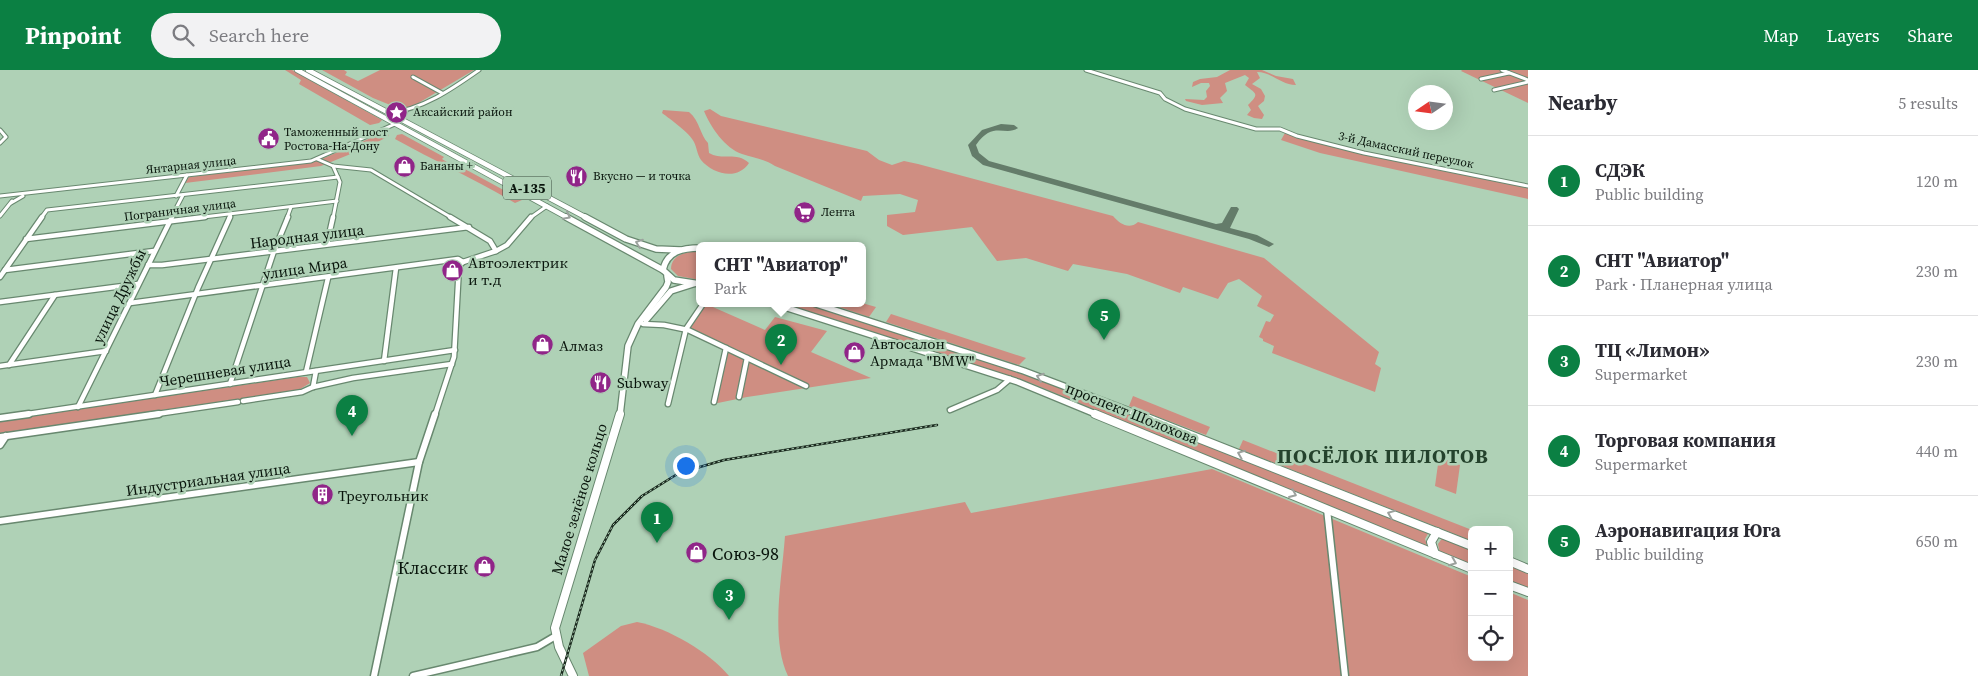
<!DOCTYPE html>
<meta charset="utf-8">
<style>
body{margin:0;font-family:"Source Serif 4",serif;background:#f2f2f3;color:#2b2b33}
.controls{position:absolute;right:15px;bottom:15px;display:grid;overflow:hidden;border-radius:8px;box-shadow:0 5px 20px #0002}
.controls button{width:45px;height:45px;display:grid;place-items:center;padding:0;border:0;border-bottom:1px solid #e1e1e2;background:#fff;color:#2b2b33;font:25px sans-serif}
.compass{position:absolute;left:1408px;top:15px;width:45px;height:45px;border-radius:50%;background:#fff;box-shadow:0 5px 20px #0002;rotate:257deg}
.you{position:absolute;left:685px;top:395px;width:18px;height:18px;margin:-12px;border:4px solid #fff;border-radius:50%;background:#1a73e8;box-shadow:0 0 0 8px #1a73e833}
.badge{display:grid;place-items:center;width:32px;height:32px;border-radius:50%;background:#0b8043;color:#fff;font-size:16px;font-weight:700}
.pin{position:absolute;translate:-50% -41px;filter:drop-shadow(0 1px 2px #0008)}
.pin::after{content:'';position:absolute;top:26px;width:18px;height:15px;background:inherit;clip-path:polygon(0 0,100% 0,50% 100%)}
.popup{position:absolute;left:696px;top:172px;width:170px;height:65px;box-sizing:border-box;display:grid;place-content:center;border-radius:8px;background:#fff;filter:drop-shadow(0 1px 4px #0005);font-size:16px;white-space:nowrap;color:#7c7c81}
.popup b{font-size:19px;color:#2b2b33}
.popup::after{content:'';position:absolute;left:50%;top:100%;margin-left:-10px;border:10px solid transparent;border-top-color:#fff}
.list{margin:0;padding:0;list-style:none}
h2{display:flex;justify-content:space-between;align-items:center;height:65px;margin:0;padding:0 20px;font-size:21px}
h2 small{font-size:16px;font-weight:400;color:#7c7c81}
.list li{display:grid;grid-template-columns:32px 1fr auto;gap:15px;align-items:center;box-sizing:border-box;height:90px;padding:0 20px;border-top:1px solid #e1e1e2}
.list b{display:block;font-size:19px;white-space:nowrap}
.list p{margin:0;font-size:16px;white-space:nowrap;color:#7c7c81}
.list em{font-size:16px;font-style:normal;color:#7c7c81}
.icon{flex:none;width:28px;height:28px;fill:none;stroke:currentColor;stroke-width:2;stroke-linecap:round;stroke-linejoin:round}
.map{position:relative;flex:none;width:1528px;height:606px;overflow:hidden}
header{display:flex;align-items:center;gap:30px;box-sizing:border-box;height:70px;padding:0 25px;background:#0b8043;color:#fff}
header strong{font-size:24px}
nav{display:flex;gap:28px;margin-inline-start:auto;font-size:18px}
.search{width:350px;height:45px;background:#f2f2f3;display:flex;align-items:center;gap:12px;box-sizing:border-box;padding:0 18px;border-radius:28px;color:#7c7c81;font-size:19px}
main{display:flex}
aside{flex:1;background:#fff}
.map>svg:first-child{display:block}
.green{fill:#cf8e82}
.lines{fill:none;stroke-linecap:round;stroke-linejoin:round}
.taxiway{fill:#647c6a;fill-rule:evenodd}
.minor-far2-casing{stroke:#68886f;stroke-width:5}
.minor-far1-casing{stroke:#68886f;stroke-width:7}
.minor-casing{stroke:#68886f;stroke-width:9}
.major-far2-casing{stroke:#68886f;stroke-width:6}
.major-far1-casing{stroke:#68886f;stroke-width:8}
.major-casing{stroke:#68886f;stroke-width:10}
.minor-far2{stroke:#fff;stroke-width:3}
.minor-far1{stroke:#fff;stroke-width:4.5}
.minor{stroke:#fff;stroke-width:6}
.major-far2{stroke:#fff;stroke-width:4.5}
.major-far1{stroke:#fff;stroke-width:5.5}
.major{stroke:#fff;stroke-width:8}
.rail-casing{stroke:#19281d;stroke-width:2.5}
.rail{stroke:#afd1b6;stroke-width:1;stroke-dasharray:2.5;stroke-linecap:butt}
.oneway{stroke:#9ca19d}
.labels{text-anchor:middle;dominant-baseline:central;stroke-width:5;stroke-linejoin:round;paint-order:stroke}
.far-poi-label{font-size:12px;fill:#08140b;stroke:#afd1b6;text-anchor:start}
.far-street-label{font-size:12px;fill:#08140b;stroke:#afd1b6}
.shield{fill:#afd1b6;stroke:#3a4d3e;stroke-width:1}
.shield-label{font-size:14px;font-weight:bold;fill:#08140b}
.street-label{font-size:15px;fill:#08140b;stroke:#afd1b6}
.poi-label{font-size:15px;fill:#08140b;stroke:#afd1b6;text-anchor:start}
.near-poi-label{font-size:18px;fill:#08140b;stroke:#afd1b6;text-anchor:start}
.district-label{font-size:20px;font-weight:bold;letter-spacing:1px;fill:#24422c;stroke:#afd1b6}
</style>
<header>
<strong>Pinpoint</strong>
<div class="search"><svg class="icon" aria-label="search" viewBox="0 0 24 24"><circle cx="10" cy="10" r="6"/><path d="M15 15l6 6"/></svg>Search here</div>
<nav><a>Map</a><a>Layers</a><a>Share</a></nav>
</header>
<main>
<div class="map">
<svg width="1528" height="606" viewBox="0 0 1528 606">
<rect width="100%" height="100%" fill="#afd1b6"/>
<g class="green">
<path d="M 285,0 L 292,0 L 382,50 L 379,53 L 370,55 L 299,14 L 301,10 Z"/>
<path d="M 322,0 L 344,0 L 347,2 L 345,5 L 358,11 L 380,0 L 474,0 L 405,41 L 373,28 Z"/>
<path d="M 1230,0 L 1262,0 L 1276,6 L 1293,9 L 1296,15 C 1281,15 1272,2 1257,2 L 1260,8 L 1252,14 L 1261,19 L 1265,26 L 1264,31 L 1258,36 L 1264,45 L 1262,49 L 1254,48 L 1247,45 L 1251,40 L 1248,35 C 1260,23 1256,24 1245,15 L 1249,8 L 1245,5 L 1225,13 L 1227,21 L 1220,28 L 1223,33 L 1202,35 L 1186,31 L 1185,29 L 1204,30 L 1207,27 L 1206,21 L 1210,16 L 1209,13 L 1201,13 L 1192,17 L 1193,12 L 1200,9 L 1217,7 Z"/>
<path d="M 1528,0 L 1528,33 L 1461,1 L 1462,0 Z"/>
<path d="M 710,39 L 721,46 L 867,81 L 879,90 L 892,95 L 904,91 L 918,94 L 1113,146 C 1120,154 1129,160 1138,152 L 1264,188 L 1379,282 L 1375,294 L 1381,298 L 1375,322 L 1272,283 L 1274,276 L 1263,271 L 1263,269 L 1259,267 L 1266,251 L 1270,252 L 1274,245 L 1257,236 L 1262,226 L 1239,209 L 1228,213 L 1218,229 L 1183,217 L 1180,223 L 1127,204 L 1073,194 L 1068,201 L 1026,188 L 997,191 L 972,157 L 903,165 L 887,156 L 887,145 L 915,142 L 918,130 L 900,124 L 863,126 L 861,131 L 775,96 C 764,89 754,88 742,84 C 725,78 711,58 704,41 Z"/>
<path d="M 663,40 L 689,42 C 700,51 700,65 708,73 L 709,83 C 723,91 736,81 749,93 C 737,111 713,104 701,90 C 697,84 697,78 694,72 C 690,63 670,49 662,43 Z"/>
<path d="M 387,61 L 389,66 L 368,77 L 321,96 L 185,113 L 189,107 L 317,91 Z"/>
<path d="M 1285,63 L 1366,84 L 1528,117 L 1528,129 L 1320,83 L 1281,70 Z"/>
<path d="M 402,64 L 444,87 L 442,89 L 458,99 L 463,98 L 522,130 L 515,133 C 476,110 435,91 395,69 L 397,65 Z"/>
<path d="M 693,181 L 700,181 L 700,210 L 678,206 L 671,199 C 671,187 682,183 693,181 Z"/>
<path d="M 862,233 L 876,237 L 869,247 L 830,234 Z"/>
<path d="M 701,234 L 706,234 L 765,260 L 775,247 L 827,261 L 811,282 L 871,308 L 747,327 L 713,334 L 725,279 L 683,261 Z"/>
<path d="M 783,234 L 807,234 L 1072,320 L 1429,462 L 1425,469 L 1428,478 L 1031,313 Z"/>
<path d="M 891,244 L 1026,288 L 1019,295 L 886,252 Z"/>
<path d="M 298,307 L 307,307 L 310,313 L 297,321 L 0,363 L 0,350 Z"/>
<path d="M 1133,326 L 1210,357 L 1206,365 L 1129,336 Z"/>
<path d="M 1243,370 L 1472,460 L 1472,471 L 1239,379 Z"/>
<path d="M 1439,387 L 1460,395 L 1456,424 L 1435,416 Z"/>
<path d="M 1212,399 L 1472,507 L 1472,587 L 1509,587 L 1509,522 L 1528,530 L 1528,606 L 788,606 C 770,568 782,508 785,466 L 965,432 L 971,443 Z"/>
<path d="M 1443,467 L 1472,478 L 1472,497 L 1440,484 L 1438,474 Z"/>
<path d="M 1509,494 L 1528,501 L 1528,520 L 1509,512 Z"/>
<path d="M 637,552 C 668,558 709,582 729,606 L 589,606 L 583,583 L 621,556 Z"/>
</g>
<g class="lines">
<path class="taxiway" d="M 1001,54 L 1014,55 L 1018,58 C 1005,67 993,50 976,75 L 979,83 L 989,91 L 1216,154 L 1222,153 L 1231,137 L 1237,137 L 1239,139 L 1230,158 L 1257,165 L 1274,174 L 1269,177 L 1249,169 L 983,95 L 972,86 L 968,75 L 982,60 Z"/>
<defs>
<g id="minor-far2">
<path d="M 1086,0 L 1160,23 L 1165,29 L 1185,39 L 1256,59 L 1280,59 L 1297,66 L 1364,83 L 1528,116"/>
<path d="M 1502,0 L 1528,10"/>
<path d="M 413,7 L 442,23"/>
<path d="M 1481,9 L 1509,3"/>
<path d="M 1494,20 L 1528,12"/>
<path d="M 388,43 C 422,40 452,19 479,0"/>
<path d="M 0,60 L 6,67 L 0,73"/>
<path d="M 317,89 L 333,96 L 371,100 L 452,148"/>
<path d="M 0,126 L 311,91 L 395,54 L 401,50 L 406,41"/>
<path d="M 176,126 L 187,105"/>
<path d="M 11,133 L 23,126"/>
<path d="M 0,146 L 12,131"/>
<path d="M 41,148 L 47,140 L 338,107"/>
<path d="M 171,148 L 183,125"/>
<path d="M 195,148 L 337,131"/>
<path d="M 229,148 L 231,144"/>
<path d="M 287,148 L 291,137"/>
<path d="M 333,148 L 340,112 L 333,96"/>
<path d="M 530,148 L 547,136"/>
</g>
<g id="minor-far1">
<path d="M 450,147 L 490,171 L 496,181"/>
<path d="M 26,169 L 205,147"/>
<path d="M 327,174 L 333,147"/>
<path d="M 148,195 L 162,195 L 469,157"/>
<path d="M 5,200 L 154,181"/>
<path d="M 0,207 L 42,147"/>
<path d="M 0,232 L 138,214"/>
<path d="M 130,233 L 458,189 L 463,192 L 496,181 L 507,175 L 531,147"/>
<path d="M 643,254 L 664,255 L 688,260 L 806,316"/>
<path d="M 384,291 L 396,198"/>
<path d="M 9,295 L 55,225"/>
<path d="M 0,296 L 106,281"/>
<path d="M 306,302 L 328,208"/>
<path d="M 230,314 L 274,181 L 288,147"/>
<path d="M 313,317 L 316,301"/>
<path d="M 155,325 L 198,218 L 230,147"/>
<path d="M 739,327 L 747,288"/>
<path d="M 243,331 L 302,322 L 313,317 L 353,308 L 452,294"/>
<path d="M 714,332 L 726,278"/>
<path d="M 668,334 L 686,259 L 703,234"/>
<path d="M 78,337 L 172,147"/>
<path d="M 950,340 L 997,320 L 1010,309"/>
<path d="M 21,345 L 455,280"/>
<path d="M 150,345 L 238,332"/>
<path d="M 435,345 L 454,287 L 459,196 L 463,192"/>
</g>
<g id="minor">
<path d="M 0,348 L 29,344"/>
<path d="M 0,367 L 159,344"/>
<path d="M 0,375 L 6,366"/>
<path d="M 1327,439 L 1345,606"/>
<path d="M 0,451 L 419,392"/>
<path d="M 374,606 L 419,392 L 435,344"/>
<path d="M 413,606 L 537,577 L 554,567"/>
</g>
<g id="major-far2">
<path d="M 297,0 L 568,148"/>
<path d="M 308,0 L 587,148"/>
</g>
<g id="major-far1">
<path d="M 566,147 L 663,200"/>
<path d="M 585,147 L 626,169 L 656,179 L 680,180"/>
<path d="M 700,178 C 683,178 667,181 663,200 L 674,210 L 700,214"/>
<path d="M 775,234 L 1018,312 L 1098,345"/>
<path d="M 816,234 L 1024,301 L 1140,345"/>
<path d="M 646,250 L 671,221 L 693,214"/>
<path d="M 620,345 L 628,276 L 638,254 L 666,217 L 668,212 L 667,206"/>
</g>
<g id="major">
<path d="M 1095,344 L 1472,499"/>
<path d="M 1137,344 L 1472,476"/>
<path d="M 1435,484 L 1431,472 L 1437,462"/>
<path d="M 1509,491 L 1528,499"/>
<path d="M 1509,515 L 1528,522"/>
<path d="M 573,606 L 559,577 L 555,558 L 620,344"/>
</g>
</defs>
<use href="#minor-far2" class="minor-far2-casing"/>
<use href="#minor-far1" class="minor-far1-casing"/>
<use href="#minor" class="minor-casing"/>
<use href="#major-far2" class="major-far2-casing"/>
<use href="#major-far1" class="major-far1-casing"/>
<use href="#major" class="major-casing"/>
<use href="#minor-far2" class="minor-far2"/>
<use href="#minor-far1" class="minor-far1"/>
<use href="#minor" class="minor"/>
<use href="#major-far2" class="major-far2"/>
<use href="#major-far1" class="major-far1"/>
<use href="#major" class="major"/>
<defs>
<path id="rail" d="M 561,606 L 595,490 L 613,455 L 642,426 L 679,403 L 724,390 L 937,355"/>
</defs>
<use href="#rail" class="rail-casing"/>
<use href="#rail" class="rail"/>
</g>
<defs><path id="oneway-chevron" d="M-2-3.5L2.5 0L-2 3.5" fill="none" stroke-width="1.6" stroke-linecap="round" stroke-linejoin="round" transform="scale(1.25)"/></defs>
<g class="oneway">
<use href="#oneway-chevron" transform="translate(567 146) rotate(28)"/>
<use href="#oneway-chevron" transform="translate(639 173) rotate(-161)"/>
<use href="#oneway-chevron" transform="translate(1040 307) rotate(-160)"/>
<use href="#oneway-chevron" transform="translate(1241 384) rotate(-158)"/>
<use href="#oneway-chevron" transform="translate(1293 424) rotate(23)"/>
<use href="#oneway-chevron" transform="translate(1391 444) rotate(-158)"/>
<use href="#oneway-chevron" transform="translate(1453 492) rotate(22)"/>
</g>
<defs>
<symbol id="sight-disc" viewBox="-11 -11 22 22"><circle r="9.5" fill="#902588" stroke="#afd1b6"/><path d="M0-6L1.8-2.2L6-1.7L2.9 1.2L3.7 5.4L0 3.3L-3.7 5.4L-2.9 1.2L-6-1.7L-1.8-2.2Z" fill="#fff"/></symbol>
<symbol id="civic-disc" viewBox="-11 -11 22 22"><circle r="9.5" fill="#902588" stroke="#afd1b6"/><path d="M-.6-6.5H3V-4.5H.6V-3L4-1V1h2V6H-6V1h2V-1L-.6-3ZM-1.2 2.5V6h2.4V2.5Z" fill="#fff"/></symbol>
<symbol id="shop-disc" viewBox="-11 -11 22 22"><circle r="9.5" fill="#902588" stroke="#afd1b6"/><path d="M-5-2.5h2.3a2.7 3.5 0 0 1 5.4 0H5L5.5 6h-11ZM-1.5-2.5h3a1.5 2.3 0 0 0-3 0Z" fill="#fff"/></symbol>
<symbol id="restaurant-disc" viewBox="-11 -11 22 22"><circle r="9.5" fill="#902588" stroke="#afd1b6"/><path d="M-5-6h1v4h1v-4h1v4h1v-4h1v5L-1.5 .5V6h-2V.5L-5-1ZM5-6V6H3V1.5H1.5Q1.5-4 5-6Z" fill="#fff"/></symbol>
<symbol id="supermarket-disc" viewBox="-11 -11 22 22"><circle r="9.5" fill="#902588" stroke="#afd1b6"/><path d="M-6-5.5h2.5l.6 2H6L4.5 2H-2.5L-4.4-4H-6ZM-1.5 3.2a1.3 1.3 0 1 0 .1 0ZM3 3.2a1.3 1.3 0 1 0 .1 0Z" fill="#fff"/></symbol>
<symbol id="building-disc" viewBox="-11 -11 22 22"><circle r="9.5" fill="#902588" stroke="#afd1b6"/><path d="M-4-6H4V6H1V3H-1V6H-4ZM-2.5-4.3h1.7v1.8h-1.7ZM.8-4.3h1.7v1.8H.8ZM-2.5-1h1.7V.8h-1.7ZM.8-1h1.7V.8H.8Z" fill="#fff"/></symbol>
</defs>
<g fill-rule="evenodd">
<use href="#sight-disc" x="384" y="30" width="25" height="25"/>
<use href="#civic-disc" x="256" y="56" width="25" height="25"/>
<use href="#shop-disc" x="392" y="84" width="25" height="25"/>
<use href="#restaurant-disc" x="564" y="94" width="25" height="25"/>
<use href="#supermarket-disc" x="792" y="130" width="25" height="25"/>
<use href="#shop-disc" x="440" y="188" width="25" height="25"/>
<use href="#shop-disc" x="530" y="262" width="25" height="25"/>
<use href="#shop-disc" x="842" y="270" width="25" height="25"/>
<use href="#restaurant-disc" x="588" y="300" width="25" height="25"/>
<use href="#building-disc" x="310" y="412" width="25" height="25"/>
<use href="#shop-disc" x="684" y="470" width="25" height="25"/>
<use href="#shop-disc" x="472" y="484" width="25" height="25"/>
</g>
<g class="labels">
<g class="far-poi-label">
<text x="413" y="42">Аксайский район</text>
<text x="284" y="62">Таможенный пост<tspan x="284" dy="14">Ростова-На-Дону</tspan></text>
<text x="420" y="96">Бананы +</text>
<text x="593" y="106">Вкусно — и точка</text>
<text x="821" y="142">Лента</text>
</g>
<g class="far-street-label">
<text transform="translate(1406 80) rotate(12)">3-й Дамасский переулок</text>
<text transform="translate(191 95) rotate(-6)">Янтарная улица</text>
<text transform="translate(180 140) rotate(-7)">Пограничная улица</text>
</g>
<rect class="shield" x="503" y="106.5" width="48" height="23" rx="4"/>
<g class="shield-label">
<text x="527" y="118">А-135</text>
</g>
<g class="street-label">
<text transform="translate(307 166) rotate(-7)">Народная улица</text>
<text transform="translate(305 198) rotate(-8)">улица Мира</text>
<text transform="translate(119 226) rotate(-64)">улица Дружбы</text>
<text transform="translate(225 301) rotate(-9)">Черешневая улица</text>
<text transform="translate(1132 343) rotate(22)">проспект Шолохова</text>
<text transform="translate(208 409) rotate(-8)">Индустриальная улица</text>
<text transform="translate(579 429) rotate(-73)">Малое зелёное кольцо</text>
</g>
<g class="poi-label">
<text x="468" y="192">Автоэлектрик<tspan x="468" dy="17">и т.д</tspan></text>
<text x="870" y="273">Автосалон<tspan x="870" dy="17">Армада "BMW"</tspan></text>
<text x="559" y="275">Алмаз</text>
<text x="617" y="312">Subway</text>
<text x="338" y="425">Треугольник</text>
</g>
<g class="near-poi-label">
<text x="712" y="483">Союз-98</text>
<text x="468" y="497" text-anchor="end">Классик</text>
</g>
<g class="district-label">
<text x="1383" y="386">ПОСЁЛОК ПИЛОТОВ</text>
</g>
</g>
</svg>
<div class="controls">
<button>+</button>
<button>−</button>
<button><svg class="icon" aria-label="locate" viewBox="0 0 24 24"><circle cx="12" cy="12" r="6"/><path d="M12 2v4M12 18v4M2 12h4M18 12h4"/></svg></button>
</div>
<svg class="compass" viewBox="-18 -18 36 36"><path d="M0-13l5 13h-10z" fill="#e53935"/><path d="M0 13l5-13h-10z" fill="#7c7c81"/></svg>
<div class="you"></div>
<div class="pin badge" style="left:657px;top:473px">1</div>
<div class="pin badge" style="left:781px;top:295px">2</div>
<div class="popup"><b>СНТ &quot;Авиатор&quot;</b>Park</div>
<div class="pin badge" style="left:729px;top:550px">3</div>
<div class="pin badge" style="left:352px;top:366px">4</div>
<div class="pin badge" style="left:1104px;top:270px">5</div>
</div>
<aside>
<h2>Nearby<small>5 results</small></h2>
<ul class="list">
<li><span class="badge">1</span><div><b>СДЭК</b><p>Public building</p></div><em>120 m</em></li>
<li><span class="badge">2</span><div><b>СНТ &quot;Авиатор&quot;</b><p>Park · Планерная улица</p></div><em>230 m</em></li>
<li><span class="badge">3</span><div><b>ТЦ «Лимон»</b><p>Supermarket</p></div><em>230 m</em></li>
<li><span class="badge">4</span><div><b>Торговая компания</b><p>Supermarket</p></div><em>440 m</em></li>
<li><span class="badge">5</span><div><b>Аэронавигация Юга</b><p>Public building</p></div><em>650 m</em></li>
</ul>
</aside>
</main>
